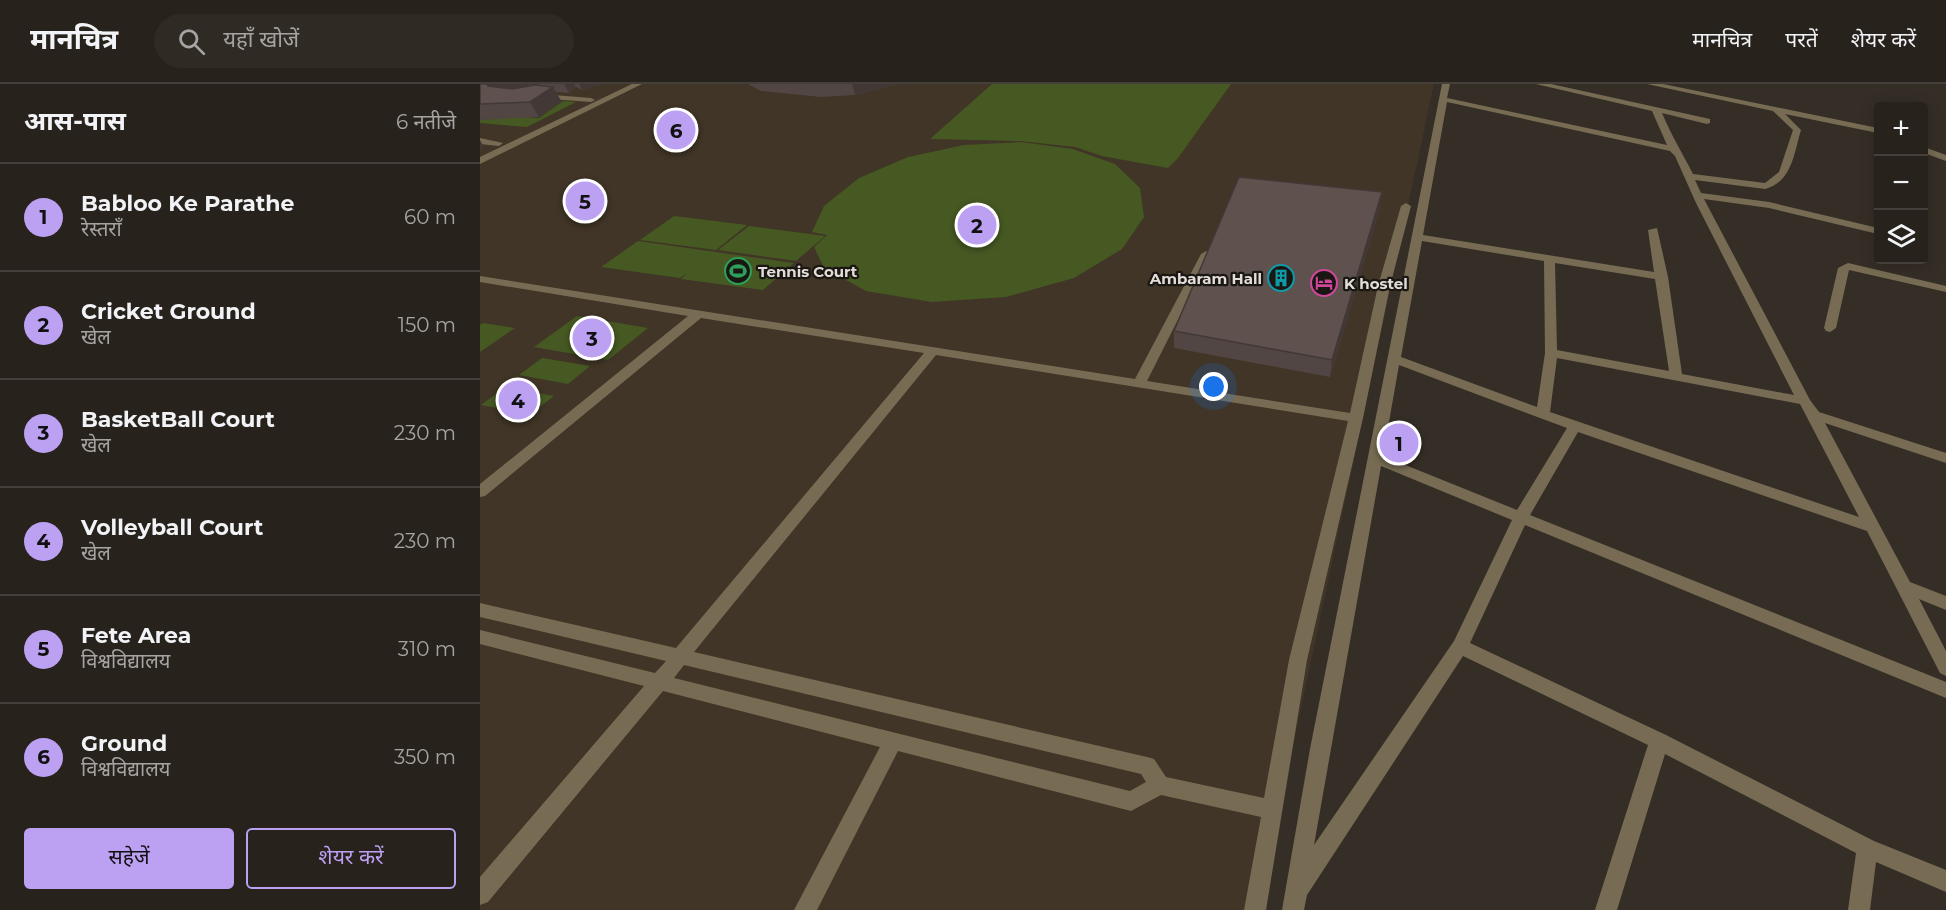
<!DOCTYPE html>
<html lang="hi">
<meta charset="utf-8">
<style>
body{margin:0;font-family:Montserrat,"Noto Sans Devanagari",sans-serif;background:#302a25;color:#f1f3f6}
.controls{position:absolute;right:18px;top:18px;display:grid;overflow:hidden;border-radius:6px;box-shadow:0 3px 15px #0003}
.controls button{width:54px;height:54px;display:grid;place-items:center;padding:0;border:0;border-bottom:2px solid #443f3b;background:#28221c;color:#f1f3f6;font:30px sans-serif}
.you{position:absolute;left:734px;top:303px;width:21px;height:21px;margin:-15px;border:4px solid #fff;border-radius:50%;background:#1a73e8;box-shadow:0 0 0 9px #1a73e833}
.badge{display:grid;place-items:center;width:39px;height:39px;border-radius:50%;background:#bca0f2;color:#111;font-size:20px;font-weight:700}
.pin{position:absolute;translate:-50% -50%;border:3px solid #fff;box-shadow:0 2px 6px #0006}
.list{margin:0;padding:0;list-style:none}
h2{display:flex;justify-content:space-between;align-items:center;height:78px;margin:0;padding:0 24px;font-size:26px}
h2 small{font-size:20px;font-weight:400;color:#a5a4a3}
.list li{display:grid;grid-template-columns:39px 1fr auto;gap:18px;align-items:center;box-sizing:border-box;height:108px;padding:0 24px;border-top:2px solid #443f3b}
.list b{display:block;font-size:22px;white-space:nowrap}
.list p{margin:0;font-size:20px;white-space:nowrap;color:#a5a4a3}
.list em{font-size:20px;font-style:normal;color:#a5a4a3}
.actions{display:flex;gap:12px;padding:18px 24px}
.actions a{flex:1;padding:14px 0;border:2px solid #bca0f2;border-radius:6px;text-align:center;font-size:21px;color:#bca0f2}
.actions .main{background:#bca0f2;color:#111}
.icon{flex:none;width:33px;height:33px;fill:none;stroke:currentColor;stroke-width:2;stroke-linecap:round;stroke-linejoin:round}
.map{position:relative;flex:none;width:1466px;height:826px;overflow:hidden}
header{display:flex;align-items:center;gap:36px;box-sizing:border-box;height:84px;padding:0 30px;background:#28221c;border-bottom:2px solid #443f3b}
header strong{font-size:28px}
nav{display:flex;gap:33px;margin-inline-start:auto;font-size:21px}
.search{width:420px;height:54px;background:#302a25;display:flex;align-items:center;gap:15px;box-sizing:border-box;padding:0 21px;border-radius:33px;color:#a5a4a3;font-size:22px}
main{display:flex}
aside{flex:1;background:#28221c}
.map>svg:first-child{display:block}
.education{fill:#403526}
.green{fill:#465922}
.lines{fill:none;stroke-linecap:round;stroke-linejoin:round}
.minor{fill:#776c53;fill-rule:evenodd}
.wall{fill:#514643}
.shaded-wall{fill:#423937}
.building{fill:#5e514e;stroke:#423937;stroke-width:1.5}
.labels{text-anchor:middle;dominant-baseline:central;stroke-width:4.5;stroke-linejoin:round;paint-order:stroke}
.far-poi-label{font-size:15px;font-weight:bold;fill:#e2ddd8;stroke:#1a1713;text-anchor:start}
</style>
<header>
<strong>मानचित्र</strong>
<div class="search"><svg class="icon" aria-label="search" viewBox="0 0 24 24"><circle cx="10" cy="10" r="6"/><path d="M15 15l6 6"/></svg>यहाँ खोजें</div>
<nav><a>मानचित्र</a><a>परतें</a><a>शेयर करें</a></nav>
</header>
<main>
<aside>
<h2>आस-पास<small>6 नतीजे</small></h2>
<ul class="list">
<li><span class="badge">1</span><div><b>Babloo Ke Parathe</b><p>रेस्तराँ</p></div><em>60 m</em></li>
<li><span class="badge">2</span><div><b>Cricket Ground</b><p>खेल</p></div><em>150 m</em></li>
<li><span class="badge">3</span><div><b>BasketBall Court</b><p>खेल</p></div><em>230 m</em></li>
<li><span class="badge">4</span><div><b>Volleyball Court</b><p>खेल</p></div><em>230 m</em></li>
<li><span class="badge">5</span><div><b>Fete Area</b><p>विश्वविद्यालय</p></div><em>310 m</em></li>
<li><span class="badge">6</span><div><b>Ground</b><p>विश्वविद्यालय</p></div><em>350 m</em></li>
</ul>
<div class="actions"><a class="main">सहेजें</a><a>शेयर करें</a></div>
</aside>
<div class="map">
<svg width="1466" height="826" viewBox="0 0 1466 826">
<rect width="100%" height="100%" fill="#352e26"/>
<path class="education" d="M 0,0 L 954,0 L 778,826 L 0,826 Z"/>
<g class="green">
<path d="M 512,0 L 751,0 L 698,74 L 688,84 L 622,72 L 595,63 L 540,57 L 450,55 Z"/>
<path d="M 83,17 L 96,18 L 47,43 L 0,39 L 0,36 L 10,35 L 17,31 L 59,34 Z"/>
<path d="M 541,58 L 593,65 L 635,80 L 660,104 L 664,133 L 642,165 L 594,194 L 526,213 L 452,218 L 386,207 L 344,184 L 334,163 L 347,151 L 332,148 L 344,122 L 379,94 L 428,73 L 484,61 Z"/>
<path d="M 194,132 L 267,141 L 236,166 L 160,156 Z"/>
<path d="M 269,142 L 345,152 L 316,177 L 238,166 Z"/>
<path d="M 158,157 L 314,179 L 283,206 L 201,195 L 207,189 L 200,194 L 121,183 Z"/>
<path d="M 97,232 L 168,244 L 128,276 L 54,263 Z"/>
<path d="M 3,239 L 35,244 L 0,268 L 0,241 Z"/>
<path d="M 62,274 L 110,282 L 88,300 L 39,291 Z"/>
<path d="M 25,303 L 74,312 L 51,330 L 1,321 Z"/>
</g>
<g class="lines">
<g class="minor">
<path d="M 152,0 L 162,0 L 0,80 L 0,73 Z"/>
<path d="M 962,0 L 970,0 L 967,14 L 1187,61 L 1172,27 L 1056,0 L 1071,0 L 1230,35 L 1230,39 L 1227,40 L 1182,29 C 1191,51 1203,70 1213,90 L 1285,99 L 1299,88 L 1313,46 L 1293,27 L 1167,0 L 1183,0 L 1398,44 L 1398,49 L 1305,30 L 1321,46 C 1314,69 1312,98 1285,105 L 1215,96 L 1221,109 L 1289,118 L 1398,144 L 1398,150 L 1289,124 L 1224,115 L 1330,316 L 1339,328 L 1466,369 L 1466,379 L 1345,339 L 1430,498 L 1466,512 L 1466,526 L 1439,515 L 1466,567 L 1466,592 L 1460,589 L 1387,447 L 1098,348 L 1050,431 L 1466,598 L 1466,614 L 1045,441 L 990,559 L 1186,651 L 1394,757 L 1466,786 L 1466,808 L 1396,778 L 1390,826 L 1368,826 L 1376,769 L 1185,670 L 1137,826 L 1115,826 L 1168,661 L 983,572 L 827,811 L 824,826 L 802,826 L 830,665 ZM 967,18 L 1190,67 L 1195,72 L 1216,119 L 1314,311 L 1202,290 L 1188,193 L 1177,144 L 1168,146 L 1174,188 L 943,151 ZM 942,157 L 1064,177 L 1065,269 L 1057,323 L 921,273 ZM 1075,179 L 1175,195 L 1189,287 L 1077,266 ZM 1077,274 L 1320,320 L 1379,433 L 1070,328 ZM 919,281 L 1087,344 L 1037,426 L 903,372 ZM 901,382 L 1032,436 L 974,557 L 834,761 Z"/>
<path d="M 60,10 L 111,14 L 115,16 L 111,18 L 57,14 L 56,12 Z"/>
<path d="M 0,54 L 23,59 L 19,62 L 0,60 Z"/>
<path d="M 1444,63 L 1466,71 L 1466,77 L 1444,69 Z"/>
<path d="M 926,119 L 931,122 L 910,202 L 883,334 L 827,576 L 786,826 L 764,826 L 781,733 L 681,711 L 651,727 L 418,667 L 337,826 L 314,826 L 400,663 L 183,607 L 8,818 L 0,821 L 0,793 L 164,602 L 0,560 L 0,546 L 175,589 L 186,577 L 0,533 L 0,519 L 196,564 L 444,269 L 221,234 L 5,412 L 0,413 L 0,400 L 208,232 L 0,198 L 0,192 L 655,295 L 721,170 L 726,167 L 731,170 L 667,297 L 870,329 L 898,202 L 921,122 ZM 456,271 L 868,337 L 809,576 L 784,714 L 686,693 L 674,675 L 667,673 L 214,568 ZM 204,581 L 661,690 L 666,698 L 650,707 L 194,594 Z"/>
<path d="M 1368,179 L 1466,202 L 1466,208 L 1369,186 L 1356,244 L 1350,248 L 1346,247 L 1344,244 L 1358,184 Z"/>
</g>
</g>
<g class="wall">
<path d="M 0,0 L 123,0 L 102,6 L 96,3 L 89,9 L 76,8 L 81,17 L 59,33 L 0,36 Z"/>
<path d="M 268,0 L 419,0 L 375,11 L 341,13 L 281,7 Z"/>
<path d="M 900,124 L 850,293 L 694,264 L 694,247 Z"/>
</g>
<g class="shaded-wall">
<path d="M 7,0 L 59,0 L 63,7 L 15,13 Z"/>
<path d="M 84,0 L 94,0 L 96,3 L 89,9 Z"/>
<path d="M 99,0 L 123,0 L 102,6 Z"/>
<path d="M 372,0 L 419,0 L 375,11 Z"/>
<path d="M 73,3 L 81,17 L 59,33 L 50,18 Z"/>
<path d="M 0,56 L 4,63 L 0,65 Z"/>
<path d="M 902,108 L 900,124 L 850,293 L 852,276 Z"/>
</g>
<g class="building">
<path d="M 0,0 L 7,0 L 8,2 L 32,5 L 55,1 L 73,3 L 50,18 L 0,20 Z"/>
<path d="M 759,93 L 902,108 L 852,276 L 694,247 Z"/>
</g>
<defs>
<symbol id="stadium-ring" viewBox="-11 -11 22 22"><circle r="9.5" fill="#1a1713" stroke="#2e9e5b" stroke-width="1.5"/><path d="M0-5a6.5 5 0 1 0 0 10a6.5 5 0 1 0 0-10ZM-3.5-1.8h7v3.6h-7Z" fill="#2e9e5b"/></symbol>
<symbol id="building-ring" viewBox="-11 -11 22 22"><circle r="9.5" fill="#1a1713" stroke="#0f9aa8" stroke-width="1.5"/><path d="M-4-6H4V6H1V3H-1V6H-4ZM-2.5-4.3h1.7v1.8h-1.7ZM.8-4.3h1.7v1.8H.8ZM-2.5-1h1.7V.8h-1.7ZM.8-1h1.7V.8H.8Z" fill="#0f9aa8"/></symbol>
<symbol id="hotel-ring" viewBox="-11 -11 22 22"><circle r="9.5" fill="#1a1713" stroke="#d1479c" stroke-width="1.5"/><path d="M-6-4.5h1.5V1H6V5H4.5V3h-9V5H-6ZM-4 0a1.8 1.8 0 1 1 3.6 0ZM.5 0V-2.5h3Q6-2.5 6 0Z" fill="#d1479c"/></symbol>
</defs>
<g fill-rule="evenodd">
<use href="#stadium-ring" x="243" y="172" width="30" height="30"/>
<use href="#building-ring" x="786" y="179" width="30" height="30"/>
<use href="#hotel-ring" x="829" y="184" width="30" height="30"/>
</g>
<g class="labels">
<g class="far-poi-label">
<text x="278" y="187">Tennis Court</text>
<text x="782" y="194" text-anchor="end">Ambaram Hall</text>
<text x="864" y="199">K hostel</text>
</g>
</g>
</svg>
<div class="controls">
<button>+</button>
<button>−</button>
<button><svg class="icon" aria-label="layers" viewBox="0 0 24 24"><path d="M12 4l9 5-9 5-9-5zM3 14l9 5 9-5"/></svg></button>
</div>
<div class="you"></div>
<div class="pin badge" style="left:919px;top:359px">1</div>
<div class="pin badge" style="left:497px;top:141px">2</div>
<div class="pin badge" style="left:112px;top:254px">3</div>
<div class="pin badge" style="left:38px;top:316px">4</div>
<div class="pin badge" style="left:105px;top:117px">5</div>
<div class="pin badge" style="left:196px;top:46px">6</div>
</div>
</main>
